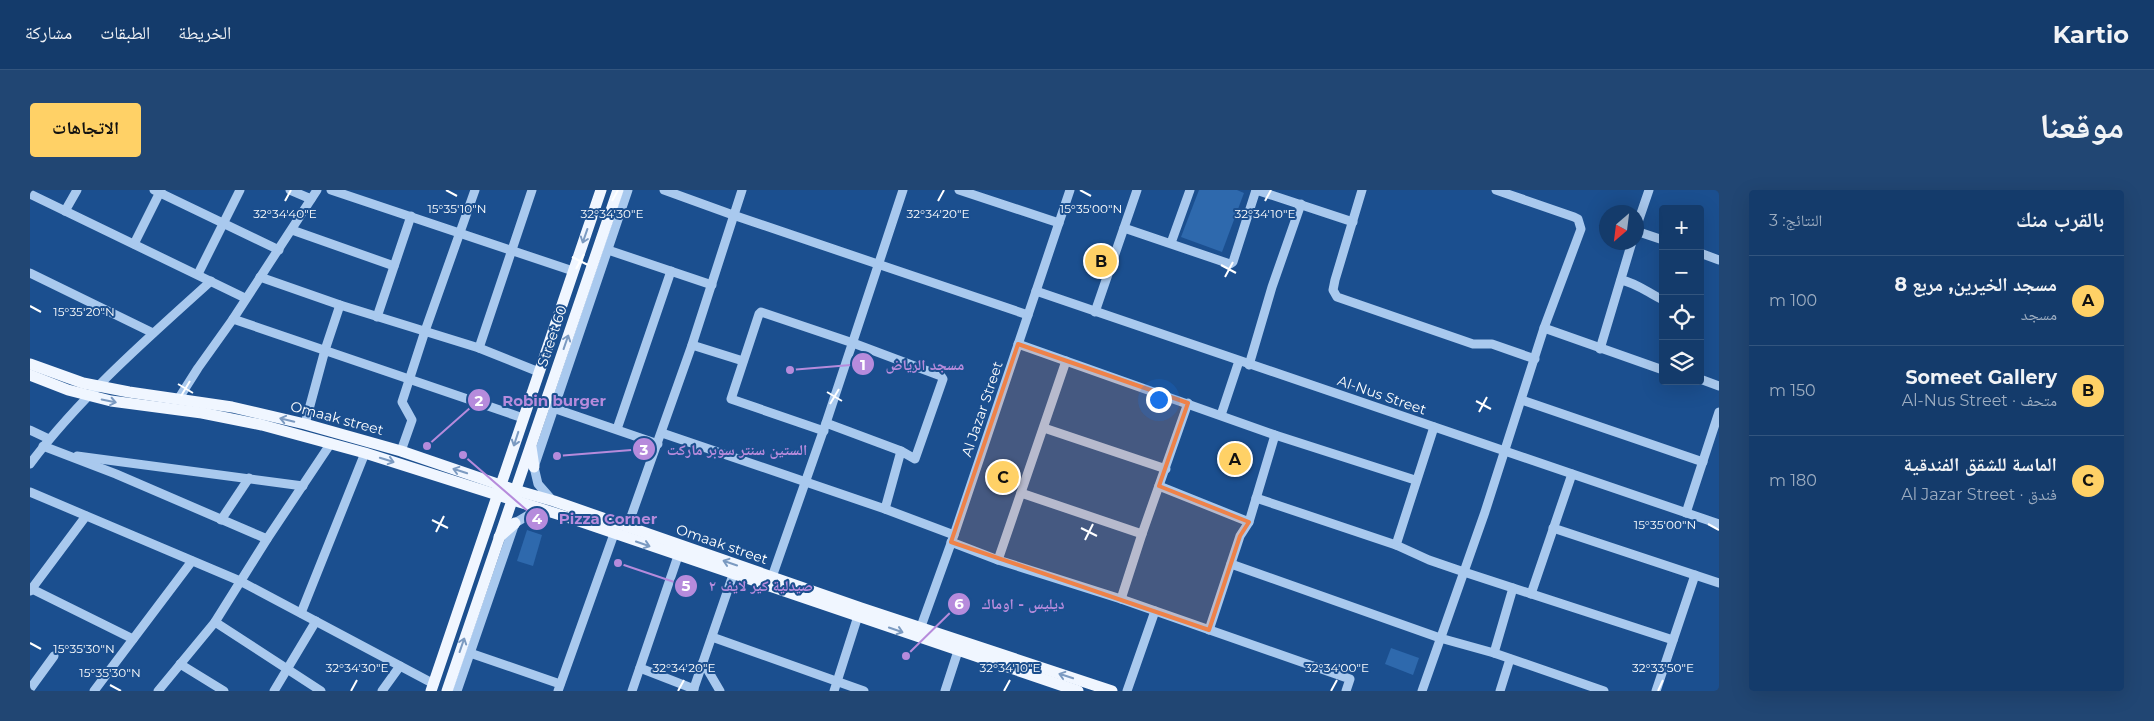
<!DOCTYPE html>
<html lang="ar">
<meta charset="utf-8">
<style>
body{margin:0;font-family:Montserrat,"Noto Naskh Arabic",sans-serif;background:#214673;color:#f1f3f6;direction:rtl}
.controls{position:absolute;right:15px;top:15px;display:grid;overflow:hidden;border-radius:5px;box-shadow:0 5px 20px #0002}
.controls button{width:45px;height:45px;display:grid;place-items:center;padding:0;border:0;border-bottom:1px solid #33557e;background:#143b6b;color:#f1f3f6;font:25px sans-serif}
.compass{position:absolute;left:1569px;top:15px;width:45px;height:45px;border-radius:50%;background:#143b6b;box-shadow:0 5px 20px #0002;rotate:208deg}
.you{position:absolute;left:1128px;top:209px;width:18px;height:18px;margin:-12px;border:4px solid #fff;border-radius:50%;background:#1a73e8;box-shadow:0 0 0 8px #1a73e833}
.badge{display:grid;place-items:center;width:32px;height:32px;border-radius:50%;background:#ffd166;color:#111;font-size:16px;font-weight:700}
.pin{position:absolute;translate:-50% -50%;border:2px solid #fff;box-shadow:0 1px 5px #0006}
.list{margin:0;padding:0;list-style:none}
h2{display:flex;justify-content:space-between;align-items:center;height:65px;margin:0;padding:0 20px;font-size:21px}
h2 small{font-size:16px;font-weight:400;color:#9dadc1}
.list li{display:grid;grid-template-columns:32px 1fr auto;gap:15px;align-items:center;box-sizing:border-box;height:90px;padding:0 20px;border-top:1px solid #33557e}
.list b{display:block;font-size:19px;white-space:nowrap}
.list p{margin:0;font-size:16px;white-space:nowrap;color:#9dadc1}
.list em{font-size:16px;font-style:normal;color:#9dadc1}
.icon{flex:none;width:28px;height:28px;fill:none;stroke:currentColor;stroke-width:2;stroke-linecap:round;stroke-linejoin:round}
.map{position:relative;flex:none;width:1689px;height:501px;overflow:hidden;direction:ltr;border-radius:5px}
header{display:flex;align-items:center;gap:30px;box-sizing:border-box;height:70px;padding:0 25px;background:#143b6b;border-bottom:1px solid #33557e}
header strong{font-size:24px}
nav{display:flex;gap:28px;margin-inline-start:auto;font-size:18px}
.intro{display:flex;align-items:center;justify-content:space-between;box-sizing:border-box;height:120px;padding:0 30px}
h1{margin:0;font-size:35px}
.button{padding:12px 22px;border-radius:5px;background:#ffd166;color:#111;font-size:18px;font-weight:700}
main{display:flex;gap:30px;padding:0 30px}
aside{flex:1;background:#143b6b;border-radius:5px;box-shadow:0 5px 20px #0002}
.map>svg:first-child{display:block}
.green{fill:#2e69ad}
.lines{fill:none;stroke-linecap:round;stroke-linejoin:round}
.minor{stroke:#a9c9ee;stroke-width:9}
.major{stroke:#f0f6ff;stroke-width:11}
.oneway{stroke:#7b9ac1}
.marked{fill:#ee8249;fill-opacity:0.2;stroke:#ee8249;stroke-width:4;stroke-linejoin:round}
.ticks{fill:none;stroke:#fff;stroke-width:2}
.labels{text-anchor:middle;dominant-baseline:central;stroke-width:4;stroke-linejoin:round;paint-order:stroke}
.street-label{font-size:14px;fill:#fff;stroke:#1b4f8f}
.ticks-label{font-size:12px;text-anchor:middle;fill:#fff;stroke:#1b4f8f;stroke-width:4;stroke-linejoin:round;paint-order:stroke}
.leader{fill:none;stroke:#b68bdc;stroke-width:2}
.callout-dot{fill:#b68bdc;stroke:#1b4f8f;stroke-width:2}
.mark-label{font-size:15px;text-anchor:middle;font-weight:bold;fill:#fff}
.callout-label{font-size:15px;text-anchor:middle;font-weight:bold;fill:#b68bdc;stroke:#1b4f8f;stroke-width:4;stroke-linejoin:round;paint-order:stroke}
</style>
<header>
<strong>Kartio</strong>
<nav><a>الخريطة</a><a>الطبقات</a><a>مشاركة</a></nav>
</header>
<div class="intro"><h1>موقعنا</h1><a class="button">الاتجاهات</a></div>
<main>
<aside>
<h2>بالقرب منك<small>النتائج: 3</small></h2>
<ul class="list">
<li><span class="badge">A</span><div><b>مسجد الخيرين, مربع 8</b><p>مسجد</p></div><em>100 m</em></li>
<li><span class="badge">B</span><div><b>Someet Gallery</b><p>متحف · Al-Nus Street</p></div><em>150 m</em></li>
<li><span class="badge">C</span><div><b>الماسة للشقق الفندقية</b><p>فندق · Al Jazar Street</p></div><em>180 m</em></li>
</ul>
</aside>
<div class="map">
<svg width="1689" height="501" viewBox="0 0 1689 501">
<rect width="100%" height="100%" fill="#1b4f8f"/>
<g class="green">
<path d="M 1169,0 L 1207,0 L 1214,3 L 1192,62 L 1151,47 Z"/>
<path d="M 497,340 L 512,345 L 503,376 L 487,371 Z"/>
<path d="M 1361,458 L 1389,468 L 1383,485 L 1355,474 Z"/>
</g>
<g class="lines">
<g class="minor">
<path d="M 124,0 L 249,60"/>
<path d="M 260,0 L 281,9"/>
<path d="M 301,0 L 543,81"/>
<path d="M 634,0 L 703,25 L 998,125"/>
<path d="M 929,0 L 1029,33"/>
<path d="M 1226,0 L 1323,32"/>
<path d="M 1332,0 L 1305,90 L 1303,100 L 1307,107 L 1443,154 L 1462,154 L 1505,169"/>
<path d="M 0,4 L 215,108"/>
<path d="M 35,21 L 47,0"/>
<path d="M 1094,38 L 1200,74 L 1203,72 L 1226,0"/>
<path d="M 1606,38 L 1619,0"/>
<path d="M 262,40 L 364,76"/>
<path d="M 1606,41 L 1633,50"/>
<path d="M 1141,53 L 1160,0"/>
<path d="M 104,54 L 131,0"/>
<path d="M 578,60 L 682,95"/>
<path d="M 1670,63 L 1689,70"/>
<path d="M 0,83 L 123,143"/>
<path d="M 168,84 L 210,0"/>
<path d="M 230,87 L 310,115 L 449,158 L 509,182"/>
<path d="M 1591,90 C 1607,93 1618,103 1633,110"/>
<path d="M 1006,101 L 1689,334"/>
<path d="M 1065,122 L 1107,0"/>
<path d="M 347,127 L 381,26"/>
<path d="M 203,129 L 493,228"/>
<path d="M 1514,138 L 1633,180"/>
<path d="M 988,154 L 1245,245 L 1385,290"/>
<path d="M 662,155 L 713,171"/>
<path d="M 449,158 L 502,0"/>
<path d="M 1570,159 L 1602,52"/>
<path d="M 1219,175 L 1242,97 L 1271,14"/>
<path d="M 1670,189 L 1689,196"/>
<path d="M 149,208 L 168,178 L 203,129 L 287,0"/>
<path d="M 1492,210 L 1673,272"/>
<path d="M 523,218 L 628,254"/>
<path d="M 1191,225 L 1209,171"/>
<path d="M 796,233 L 871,261"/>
<path d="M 275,234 L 295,160 L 310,115"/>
<path d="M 1014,238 L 1136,279"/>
<path d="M 587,239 L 641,81"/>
<path d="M 0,240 L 19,249"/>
<path d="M 794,241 L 701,209 L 729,124 L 731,122 L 823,153 L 911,186 L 913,189 L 885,269 L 871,261 L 855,319"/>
<path d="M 632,243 L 855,319 L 924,345"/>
<path d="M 13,256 L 86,284 L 237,349"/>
<path d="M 371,261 L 382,230 L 372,212 L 395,141 L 445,0"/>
<path d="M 47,266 L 273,296"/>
<path d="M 0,274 C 51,206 118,148 181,91"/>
<path d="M 1129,296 L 1219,332"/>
<path d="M 0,302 L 210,391 L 404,494"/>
<path d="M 991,303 L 1112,344"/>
<path d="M 1226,308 L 1366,355 L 1399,370 L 1434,382 L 1643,450"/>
<path d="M 522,310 L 508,294 L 504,277 L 598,0"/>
<path d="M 1656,323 L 1689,222"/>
<path d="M 191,330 L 219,288"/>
<path d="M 597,338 L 662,155 L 712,0"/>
<path d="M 1523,338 L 1689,393"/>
<path d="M 921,352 L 968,370 L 1091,409 L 1320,489 L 1316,501"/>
<path d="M 1366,355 L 1404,237"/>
<path d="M 968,370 L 1036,171"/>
<path d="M 1201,374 L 1410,448 L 1464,463 L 1574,501"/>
<path d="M 742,387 L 796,233 L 873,0"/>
<path d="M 2,399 L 103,449"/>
<path d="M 0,401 L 56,326"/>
<path d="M 1501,404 L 1542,284"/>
<path d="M 1091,409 L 1112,344 L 1158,213"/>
<path d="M 271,423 L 335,263"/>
<path d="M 185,432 L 291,501"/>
<path d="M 1179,440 L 1210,346 L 1219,332 L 1245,245"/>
<path d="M 889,442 L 924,345 L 1040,0"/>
<path d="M 682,447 L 834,501"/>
<path d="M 440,463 L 530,494"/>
<path d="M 1464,463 L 1483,398"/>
<path d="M 673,472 L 690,501"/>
<path d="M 150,474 L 194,501"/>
<path d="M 610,478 L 664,499"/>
<path d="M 0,499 L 24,466"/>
<path d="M 64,501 L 162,371"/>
<path d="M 128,501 L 185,432 L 237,349 L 301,253"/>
<path d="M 244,501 L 286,431"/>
<path d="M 352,501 L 370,476"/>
<path d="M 427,501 L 485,333 L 502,323 L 514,321"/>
<path d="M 528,501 L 584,344"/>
<path d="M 602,501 L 648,366"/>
<path d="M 663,501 L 703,385"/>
<path d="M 804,501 L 828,426"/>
<path d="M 915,501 L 928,461"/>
<path d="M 1097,501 L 1125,421"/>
<path d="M 1392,501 L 1455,322 L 1514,138 L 1551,39 L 1548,29 L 1544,27 L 1466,0"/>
<path d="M 1470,501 L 1480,469"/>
<path d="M 1626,501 L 1665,385"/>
</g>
<g class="major">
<path d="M 0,174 L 53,193 L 99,202 L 202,217 L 275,234 L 371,261 L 485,300 L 524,311 L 831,418 L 1082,501"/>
<path d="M 0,185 L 38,200 L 81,211 L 172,223 L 232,235 L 335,263 L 543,329 L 1048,501"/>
<path d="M 501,257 L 504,277"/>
<path d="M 469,347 L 485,333"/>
<path d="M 401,501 L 571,0"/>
<path d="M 417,501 L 588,0"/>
</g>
</g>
<defs><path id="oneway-shaft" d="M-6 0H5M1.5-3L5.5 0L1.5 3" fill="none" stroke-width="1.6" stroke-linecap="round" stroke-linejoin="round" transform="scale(1.25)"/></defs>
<g class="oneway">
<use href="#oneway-shaft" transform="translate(555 46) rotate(109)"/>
<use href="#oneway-shaft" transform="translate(536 152) rotate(-71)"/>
<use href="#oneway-shaft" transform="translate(79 211) rotate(12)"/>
<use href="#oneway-shaft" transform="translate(257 230) rotate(-166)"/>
<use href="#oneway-shaft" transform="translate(486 249) rotate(108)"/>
<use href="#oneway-shaft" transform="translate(357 270) rotate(17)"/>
<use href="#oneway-shaft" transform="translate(430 281) rotate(-162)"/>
<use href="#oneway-shaft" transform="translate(613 354) rotate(19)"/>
<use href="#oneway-shaft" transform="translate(700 373) rotate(-161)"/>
<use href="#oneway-shaft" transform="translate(866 440) rotate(19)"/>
<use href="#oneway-shaft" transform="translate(432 455) rotate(-71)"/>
<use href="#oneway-shaft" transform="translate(1036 486) rotate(-162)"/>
</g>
<path class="marked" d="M 988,154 L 1158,213 L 1129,296 L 1219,332 L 1210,346 L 1179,440 L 921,352 Z"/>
<path class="ticks" d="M 416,0 L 427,6M 1050,0 L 1061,6M 255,11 L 261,0M 582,11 L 588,0M 908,11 L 914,0M 1235,11 L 1241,0M 542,67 L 558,75M 1191,75 L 1206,83M 546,79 L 554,64M 1195,87 L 1203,72M 0,116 L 11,122M 148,194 L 163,203M 797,202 L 812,211M 151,206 L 160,191M 1446,211 L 1461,219M 800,214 L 809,199M 1449,222 L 1457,207M 402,330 L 418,338M 1678,334 L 1689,340M 1051,338 L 1067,346M 406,342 L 414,326M 1055,350 L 1063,334M 0,453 L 11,459M 80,495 L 91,501M 321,501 L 327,490M 648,501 L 654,490M 974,501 L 980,490M 1301,501 L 1307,490M 1628,501 L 1633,490"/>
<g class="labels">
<g class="street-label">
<text transform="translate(522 146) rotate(-71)">Street 60</text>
<text transform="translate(1352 205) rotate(19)">Al-Nus Street</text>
<text transform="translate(952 219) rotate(-71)">Al Jazar Street</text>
<text transform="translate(307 228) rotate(15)">Omaak street</text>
<text transform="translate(692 354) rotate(19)">Omaak street</text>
</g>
</g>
<g class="ticks-label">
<text x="1061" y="23">15°35'00"N</text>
<text x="427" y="23">15°35'10"N</text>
<text x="255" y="28">32°34'40"E</text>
<text x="582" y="28">32°34'30"E</text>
<text x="908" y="28">32°34'20"E</text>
<text x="1235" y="28">32°34'10"E</text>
<text x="54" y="126">15°35'20"N</text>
<text x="1635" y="339">15°35'00"N</text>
<text x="54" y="463">15°35'30"N</text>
<text x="327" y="482">32°34'30"E</text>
<text x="654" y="482">32°34'20"E</text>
<text x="980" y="482">32°34'10"E</text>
<text x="1307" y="482">32°34'00"E</text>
<text x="1633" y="482">32°33'50"E</text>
<text x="80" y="487">15°35'30"N</text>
</g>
<path class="leader" d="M760 180L833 174M397 256L449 210M527 266L614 259M433 265L507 329M588 373L656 396M876 466L929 414"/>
<g class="callout-dot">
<circle cx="760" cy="180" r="5"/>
<circle cx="397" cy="256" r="5"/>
<circle cx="527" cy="266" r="5"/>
<circle cx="433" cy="265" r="5"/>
<circle cx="588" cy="373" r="5"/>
<circle cx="876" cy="466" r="5"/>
<circle cx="833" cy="174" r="12"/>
<circle cx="449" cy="210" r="12"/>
<circle cx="614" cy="259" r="12"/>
<circle cx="507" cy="329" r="12"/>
<circle cx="656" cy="396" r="12"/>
<circle cx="929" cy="414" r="12"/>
</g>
<g class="mark-label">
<text x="833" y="180">1</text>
<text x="449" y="216">2</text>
<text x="614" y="265">3</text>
<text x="507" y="334">4</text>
<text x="656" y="401">5</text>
<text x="929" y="419">6</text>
</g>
<g class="callout-label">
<text x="895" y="180">مسجد الرياض</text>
<text x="524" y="216">Robin burger</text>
<text x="707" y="265">الستين سنتر سوبر ماركت</text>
<text x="578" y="334">Pizza Corner</text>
<text x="731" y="401">صيدلية كير لايف ٢</text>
<text x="993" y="419">ديليس - اوماك</text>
</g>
</svg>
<div class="controls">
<button>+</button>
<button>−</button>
<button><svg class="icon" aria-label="locate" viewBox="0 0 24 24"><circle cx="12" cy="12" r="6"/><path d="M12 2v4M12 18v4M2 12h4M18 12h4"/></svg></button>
<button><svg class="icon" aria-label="layers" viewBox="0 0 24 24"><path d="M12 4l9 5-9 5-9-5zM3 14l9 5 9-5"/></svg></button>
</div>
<svg class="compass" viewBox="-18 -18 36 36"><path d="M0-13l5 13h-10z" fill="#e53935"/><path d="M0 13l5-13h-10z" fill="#9dadc1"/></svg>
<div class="you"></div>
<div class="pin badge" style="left:1205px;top:269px">A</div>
<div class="pin badge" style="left:1071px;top:71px">B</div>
<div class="pin badge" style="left:973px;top:287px">C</div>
</div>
</main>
